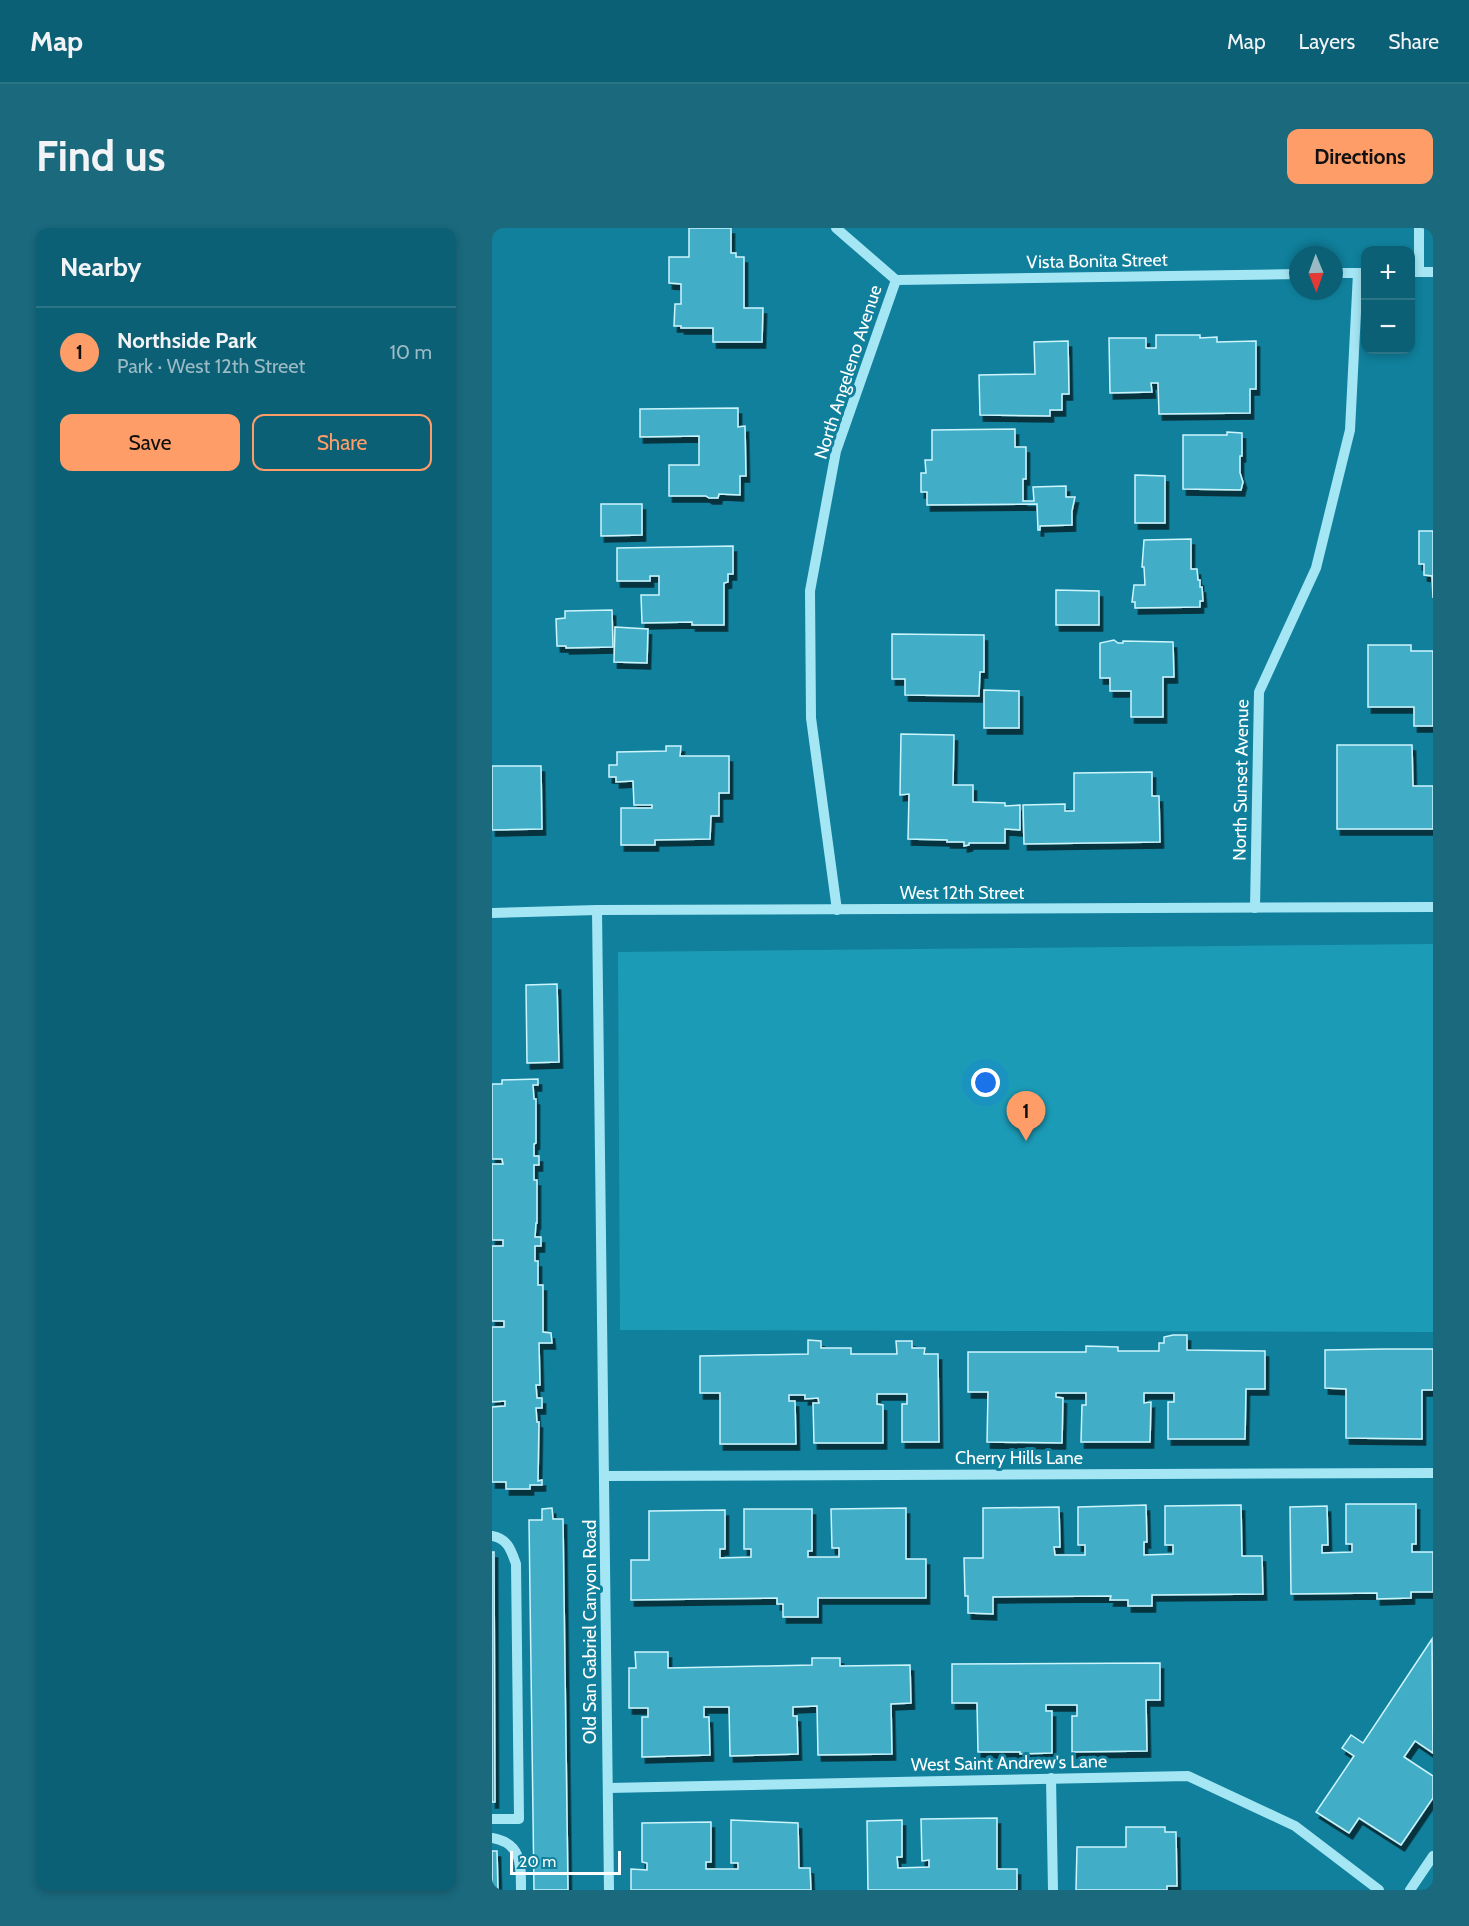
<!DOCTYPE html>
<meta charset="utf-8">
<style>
body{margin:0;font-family:Cabin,sans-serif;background:#1a697d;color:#f1f3f6}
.controls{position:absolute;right:18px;top:18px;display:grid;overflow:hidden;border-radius:12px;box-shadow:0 3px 9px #0003}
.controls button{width:54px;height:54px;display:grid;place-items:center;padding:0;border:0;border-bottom:2px solid #2c7587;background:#0c6075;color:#f1f3f6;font:30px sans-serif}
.compass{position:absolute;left:797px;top:18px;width:54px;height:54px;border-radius:50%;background:#0c6075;box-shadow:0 3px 9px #0003;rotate:179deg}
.scale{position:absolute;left:18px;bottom:15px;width:111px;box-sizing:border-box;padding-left:6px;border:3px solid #fff;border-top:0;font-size:16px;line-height:21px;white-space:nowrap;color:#fff;-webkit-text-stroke:4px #10809c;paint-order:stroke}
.you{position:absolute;left:494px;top:855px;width:21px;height:21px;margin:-15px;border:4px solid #fff;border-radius:50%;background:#1a73e8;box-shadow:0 0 0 9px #1a73e833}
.badge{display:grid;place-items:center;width:39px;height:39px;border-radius:50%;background:#ff9d68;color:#111;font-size:20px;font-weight:700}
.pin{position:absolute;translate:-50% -50px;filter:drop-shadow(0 2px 3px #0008)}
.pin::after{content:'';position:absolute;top:32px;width:21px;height:18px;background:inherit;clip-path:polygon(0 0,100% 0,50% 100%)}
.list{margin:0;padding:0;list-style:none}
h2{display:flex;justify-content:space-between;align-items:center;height:78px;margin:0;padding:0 24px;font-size:26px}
h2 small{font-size:20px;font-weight:400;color:#9abbc5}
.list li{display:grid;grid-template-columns:39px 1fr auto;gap:18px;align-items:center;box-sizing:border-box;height:90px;padding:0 24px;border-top:2px solid #2c7587}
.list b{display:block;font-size:22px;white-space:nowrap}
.list p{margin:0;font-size:20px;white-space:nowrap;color:#9abbc5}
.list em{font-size:20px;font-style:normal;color:#9abbc5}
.actions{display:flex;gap:12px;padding:18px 24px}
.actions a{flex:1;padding:14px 0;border:2px solid #ff9d68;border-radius:12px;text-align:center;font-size:21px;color:#ff9d68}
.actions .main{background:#ff9d68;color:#111}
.map{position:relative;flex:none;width:941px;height:1662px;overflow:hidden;border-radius:12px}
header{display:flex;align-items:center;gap:36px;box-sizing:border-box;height:84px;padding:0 30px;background:#0c6075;border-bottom:2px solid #2c7587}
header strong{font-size:28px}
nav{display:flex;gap:33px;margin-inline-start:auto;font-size:21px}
.intro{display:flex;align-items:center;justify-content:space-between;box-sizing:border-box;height:144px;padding:0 36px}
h1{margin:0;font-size:42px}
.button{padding:15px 27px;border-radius:12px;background:#ff9d68;color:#111;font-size:21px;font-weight:700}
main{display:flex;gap:36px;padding:0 36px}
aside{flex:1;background:#0c6075;border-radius:12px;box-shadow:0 3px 9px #0003}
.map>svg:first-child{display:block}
.green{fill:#1c9bb7}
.building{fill:#42adc6;stroke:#cdf5fe;stroke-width:1.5;filter:url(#shadow)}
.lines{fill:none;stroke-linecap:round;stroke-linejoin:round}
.minor{stroke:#a5e6f5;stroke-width:10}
.labels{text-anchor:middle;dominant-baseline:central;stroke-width:6;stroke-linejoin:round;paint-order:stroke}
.street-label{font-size:18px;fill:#fff;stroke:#10809c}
</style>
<header>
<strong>Map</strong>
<nav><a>Map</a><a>Layers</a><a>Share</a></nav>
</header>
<div class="intro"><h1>Find us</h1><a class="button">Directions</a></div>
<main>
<aside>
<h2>Nearby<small></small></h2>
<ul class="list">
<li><span class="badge">1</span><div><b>Northside Park</b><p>Park · West 12th Street</p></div><em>10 m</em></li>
</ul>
<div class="actions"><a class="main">Save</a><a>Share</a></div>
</aside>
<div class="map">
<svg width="941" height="1662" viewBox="0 0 941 1662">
<defs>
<filter id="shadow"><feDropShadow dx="3.5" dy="6" stdDeviation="0" flood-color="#0009"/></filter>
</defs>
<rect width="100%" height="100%" fill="#10809c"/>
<path class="green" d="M 941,716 L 941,1104 L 128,1102 L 126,724 Z"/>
<g class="building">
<path d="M 197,0 L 239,0 L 239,25 L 244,25 L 244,29 L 252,29 L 252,80 L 271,80 L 270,114 L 221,114 L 221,100 L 189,100 L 189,98 L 182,98 L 183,76 L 189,76 L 189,56 L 177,55 L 177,29 L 197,29 Z"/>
<path d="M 664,107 L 708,107 L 708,110 L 725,109 L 725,114 L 764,113 L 764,161 L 758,161 L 758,185 L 667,186 L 666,155 L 659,155 L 660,164 L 618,165 L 617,110 L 654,110 L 654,120 L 664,120 Z"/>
<path d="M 576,113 L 577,166 L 570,166 L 570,182 L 558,182 L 558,188 L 488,187 L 487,147 L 543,146 L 542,114 Z"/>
<path d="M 246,180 L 246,199 L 253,198 L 254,248 L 248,248 L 248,267 L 227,266 L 226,270 L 217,270 L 214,268 L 177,268 L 177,237 L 207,237 L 207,208 L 148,209 L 148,181 Z"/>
<path d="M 523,201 L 523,219 L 534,219 L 534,251 L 531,251 L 531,273 L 542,273 L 541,259 L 574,258 L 574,269 L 583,269 L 580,283 L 580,297 L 548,298 L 548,302 L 546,302 L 545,276 L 435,277 L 435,264 L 429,264 L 429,245 L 434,245 L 433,232 L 440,232 L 440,202 Z"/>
<path d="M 735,204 L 750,205 L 750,228 L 748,228 L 748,245 L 751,254 L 749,262 L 691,261 L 691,207 L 735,207 Z"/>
<path d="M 643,247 L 673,248 L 673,295 L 643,295 Z"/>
<path d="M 109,276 L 150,276 L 150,307 L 109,308 Z"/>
<path d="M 927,303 L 941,303 L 941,370 L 940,348 L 932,347 L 932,336 L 927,336 Z"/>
<path d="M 699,311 L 699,341 L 705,341 L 706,352 L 708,352 L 708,359 L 710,359 L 711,373 L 708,373 L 708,379 L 643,380 L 643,374 L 640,374 L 642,357 L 653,357 L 652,339 L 650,339 L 652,312 Z"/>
<path d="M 241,318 L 241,346 L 236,346 L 236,354 L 232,355 L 232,397 L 200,397 L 200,394 L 150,395 L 149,367 L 167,367 L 167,348 L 158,348 L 158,353 L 125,353 L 125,320 Z"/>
<path d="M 564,362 L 607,363 L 607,397 L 564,397 Z"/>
<path d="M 120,382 L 121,419 L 74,420 L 74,418 L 65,418 L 64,391 L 73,390 L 73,383 Z"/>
<path d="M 123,399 L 156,401 L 155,435 L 122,434 Z"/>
<path d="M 400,406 L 492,407 L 492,444 L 488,444 L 487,468 L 413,467 L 413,451 L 400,451 Z"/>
<path d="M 622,412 L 626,415 L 631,415 L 631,413 L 681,414 L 682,449 L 671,449 L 671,489 L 639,489 L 639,463 L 618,463 L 618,450 L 608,450 L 608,415 Z"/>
<path d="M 876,417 L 919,417 L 919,423 L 941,423 L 941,498 L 922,498 L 922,479 L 876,479 Z"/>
<path d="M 492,462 L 527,463 L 527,500 L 492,500 Z"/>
<path d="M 409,506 L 462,507 L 461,557 L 481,557 L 481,574 L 513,575 L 513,578 L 528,577 L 528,602 L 513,601 L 513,615 L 477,615 L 477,617 L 472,618 L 472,614 L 455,614 L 455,612 L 416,611 L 417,566 L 408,567 Z"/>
<path d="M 845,517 L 920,517 L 921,558 L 941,558 L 941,601 L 845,601 Z"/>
<path d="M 174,518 L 189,518 L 188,528 L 237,528 L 237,565 L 227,565 L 227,588 L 219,588 L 218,611 L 163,612 L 163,617 L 129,617 L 129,580 L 160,580 L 160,577 L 142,577 L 141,553 L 124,554 L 124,549 L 117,549 L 117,537 L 125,537 L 125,524 L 174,523 Z"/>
<path d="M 0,538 L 49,538 L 50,601 L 0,602 Z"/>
<path d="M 660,544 L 660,568 L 667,568 L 668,614 L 532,616 L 531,577 L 573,576 L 573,583 L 582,583 L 582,545 Z"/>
<path d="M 65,756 L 67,834 L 35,835 L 34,757 Z"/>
<path d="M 46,851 L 46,857 L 41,857 L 42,871 L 44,871 L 44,915 L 42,916 L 42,928 L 47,928 L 47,937 L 42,937 L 42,952 L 45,952 L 45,995 L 44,995 L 43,1009 L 49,1009 L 49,1018 L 43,1018 L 43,1033 L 46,1033 L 46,1057 L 51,1057 L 51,1104 L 59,1105 L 60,1115 L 47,1115 L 48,1157 L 44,1157 L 45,1170 L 50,1170 L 50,1180 L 44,1180 L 45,1194 L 47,1194 L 46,1253 L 50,1252 L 50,1257 L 38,1257 L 38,1261 L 14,1261 L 14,1254 L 0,1254 L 0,1179 L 13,1178 L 13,1173 L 0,1174 L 0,1099 L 12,1099 L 12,1093 L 0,1093 L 0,1018 L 11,1018 L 11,1012 L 0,1012 L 0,936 L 11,936 L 10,931 L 0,931 L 0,856 L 10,856 L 10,852 Z"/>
<path d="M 681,1107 L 695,1107 L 695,1122 L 773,1123 L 773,1161 L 754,1161 L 753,1211 L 676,1211 L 676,1174 L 682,1174 L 682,1165 L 652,1165 L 652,1175 L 659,1174 L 658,1214 L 589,1214 L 590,1177 L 594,1177 L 594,1165 L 564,1165 L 564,1169 L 571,1170 L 570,1215 L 495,1214 L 496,1164 L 476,1164 L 476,1124 L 594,1124 L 594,1118 L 626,1119 L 626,1123 L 667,1123 L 667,1115 L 672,1115 L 672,1109 Z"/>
<path d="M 316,1112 L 329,1113 L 329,1120 L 359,1120 L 359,1126 L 405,1126 L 404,1113 L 420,1113 L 420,1120 L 433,1120 L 432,1126 L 446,1126 L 447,1214 L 410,1214 L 410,1176 L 415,1176 L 415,1166 L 385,1166 L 385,1176 L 391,1177 L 391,1215 L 322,1215 L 321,1175 L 327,1175 L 326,1170 L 313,1171 L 313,1167 L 297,1167 L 297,1173 L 303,1173 L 304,1216 L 228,1216 L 228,1165 L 208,1165 L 208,1128 L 316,1126 Z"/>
<path d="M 892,1121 L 941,1121 L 941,1162 L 930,1162 L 930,1211 L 854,1210 L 854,1161 L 833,1160 L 833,1122 Z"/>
<path d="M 854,1276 L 924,1276 L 924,1316 L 920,1316 L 920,1324 L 941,1324 L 941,1364 L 919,1364 L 919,1370 L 885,1371 L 885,1365 L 799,1366 L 798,1279 L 835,1278 L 836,1317 L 830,1317 L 830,1325 L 860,1324 L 860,1316 L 854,1316 Z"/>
<path d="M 654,1277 L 655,1314 L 652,1314 L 652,1327 L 681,1326 L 681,1317 L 673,1317 L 673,1278 L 749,1277 L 750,1328 L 770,1328 L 771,1366 L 660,1367 L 660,1378 L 636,1378 L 636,1372 L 618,1372 L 619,1368 L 501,1369 L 501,1386 L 476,1385 L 476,1368 L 473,1368 L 472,1330 L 491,1330 L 491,1280 L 567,1279 L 568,1319 L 562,1319 L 563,1327 L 593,1327 L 593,1317 L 586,1317 L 586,1279 Z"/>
<path d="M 60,1280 L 61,1291 L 71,1291 L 76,1662 L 42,1662 L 37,1292 L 50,1292 L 50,1281 Z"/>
<path d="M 414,1280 L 414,1331 L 434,1331 L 434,1370 L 326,1370 L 326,1389 L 291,1389 L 291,1376 L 285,1376 L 285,1370 L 139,1372 L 139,1332 L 157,1332 L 157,1283 L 233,1282 L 233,1321 L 228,1321 L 228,1330 L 259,1329 L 259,1321 L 252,1321 L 252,1281 L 320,1281 L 320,1323 L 316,1323 L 316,1329 L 347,1329 L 347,1320 L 340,1320 L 339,1281 Z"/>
<path d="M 0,1324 L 2,1324 L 3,1574 L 0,1574 Z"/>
<path d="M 940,1411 L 941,1525 L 923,1513 L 912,1529 L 941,1548 L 941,1570 L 909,1617 L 867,1590 L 857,1605 L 824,1584 L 862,1528 L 850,1520 L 859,1507 L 871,1515 Z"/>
<path d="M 143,1424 L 176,1424 L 176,1440 L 320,1437 L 320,1430 L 348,1430 L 348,1438 L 418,1437 L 419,1475 L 399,1476 L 400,1526 L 326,1527 L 325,1478 L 301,1479 L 301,1488 L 305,1488 L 306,1526 L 238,1528 L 237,1479 L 212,1479 L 212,1489 L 217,1489 L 218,1527 L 150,1529 L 150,1489 L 156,1489 L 156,1480 L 137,1480 L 137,1440 L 144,1440 Z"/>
<path d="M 668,1435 L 668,1472 L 654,1472 L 655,1523 L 580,1524 L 580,1488 L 585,1488 L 585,1477 L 554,1477 L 554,1483 L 560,1483 L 560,1525 L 528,1526 L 528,1524 L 486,1524 L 485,1475 L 460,1475 L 460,1436 Z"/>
<path d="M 505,1590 L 505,1641 L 525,1641 L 525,1662 L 376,1662 L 375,1593 L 410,1592 L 410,1629 L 405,1629 L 406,1640 L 437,1639 L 437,1632 L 430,1633 L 429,1591 Z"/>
<path d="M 239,1592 L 306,1595 L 307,1640 L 318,1640 L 319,1662 L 139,1662 L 139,1641 L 155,1642 L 155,1635 L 150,1634 L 150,1595 L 219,1594 L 219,1634 L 214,1634 L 214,1641 L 246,1641 L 246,1635 L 239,1635 Z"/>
<path d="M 634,1599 L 673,1599 L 673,1604 L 684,1604 L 685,1658 L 675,1658 L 675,1662 L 584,1662 L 585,1619 L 634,1619 Z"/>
<path d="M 0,1623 L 5,1623 L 6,1662 L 0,1662 Z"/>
</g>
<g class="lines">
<g class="minor">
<path d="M 344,0 L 404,52 L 344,223 L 318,363 L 319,490 L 345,682"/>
<path d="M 927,0 L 927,44"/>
<path d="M 918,44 L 941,44"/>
<path d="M 842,45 L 874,45"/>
<path d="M 404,52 L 806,46"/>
<path d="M 763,680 L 767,464 L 824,340 L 858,202 L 866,45"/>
<path d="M 105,682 L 117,1662"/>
<path d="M 0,685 L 105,682 L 941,679"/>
<path d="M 113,1248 L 941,1245"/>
<path d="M 0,1308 C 16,1311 19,1322 24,1336 L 27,1591 L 0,1591"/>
<path d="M 559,1550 L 561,1662"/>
<path d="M 116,1560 L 696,1548 L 803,1598 L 887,1662"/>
<path d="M 0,1610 C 30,1615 29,1637 29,1662"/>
<path d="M 918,1662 L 941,1628"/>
</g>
</g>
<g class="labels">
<g class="street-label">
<text transform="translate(605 33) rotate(-1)">Vista Bonita Street</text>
<text transform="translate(356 144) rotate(-72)">North Angeleno Avenue</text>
<text transform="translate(749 552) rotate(-89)">North Sunset Avenue</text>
<text x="470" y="665">West 12th Street</text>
<text x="527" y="1230">Cherry Hills Lane</text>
<text transform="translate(98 1404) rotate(-90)">Old San Gabriel Canyon Road</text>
<text transform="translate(517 1535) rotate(-1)">West Saint Andrew's Lane</text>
</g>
</g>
</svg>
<div class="controls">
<button>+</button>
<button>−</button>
</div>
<svg class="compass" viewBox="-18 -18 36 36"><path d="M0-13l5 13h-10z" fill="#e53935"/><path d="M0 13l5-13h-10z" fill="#9abbc5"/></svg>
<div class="scale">20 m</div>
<div class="you"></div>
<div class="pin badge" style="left:534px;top:913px">1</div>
</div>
</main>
